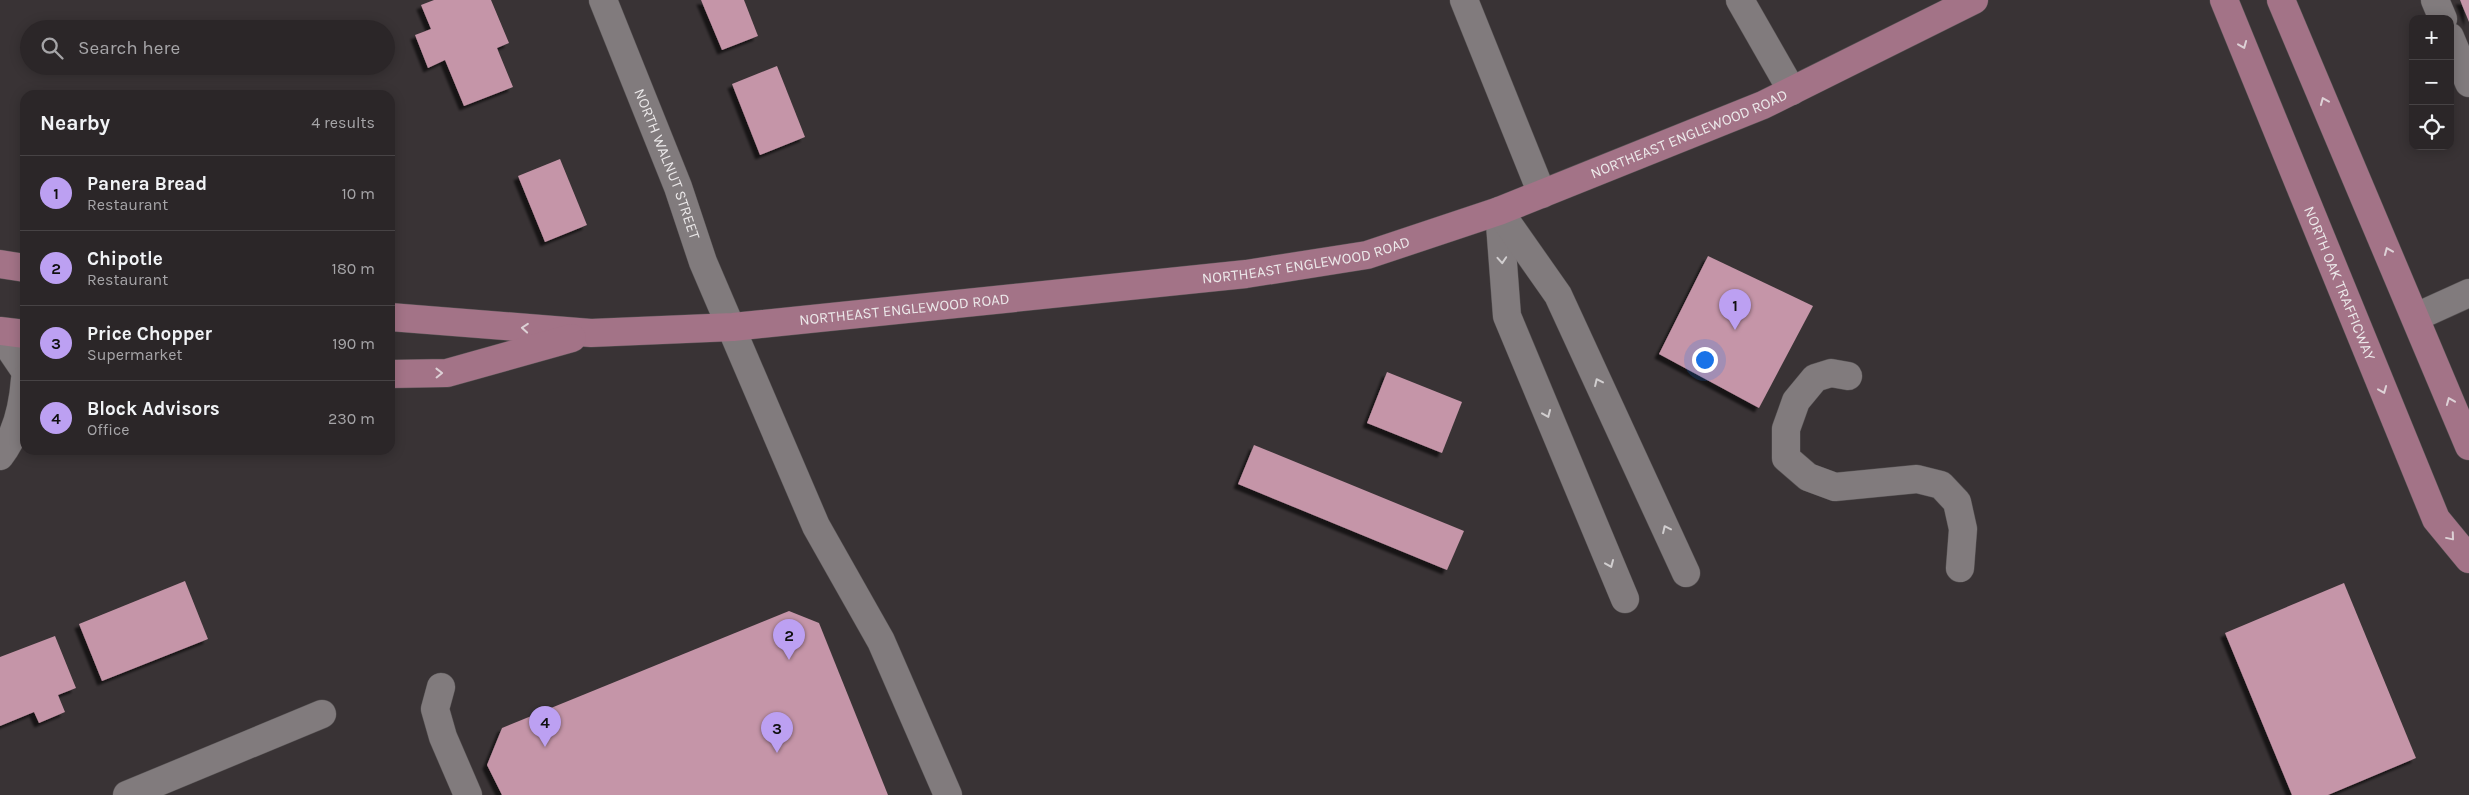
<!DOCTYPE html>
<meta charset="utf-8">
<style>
body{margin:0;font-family:Karla,sans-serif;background:#373234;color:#f1f3f6}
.controls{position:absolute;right:15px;top:15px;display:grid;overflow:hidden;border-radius:10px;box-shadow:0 2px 12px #0003}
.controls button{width:45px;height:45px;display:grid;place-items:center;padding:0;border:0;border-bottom:1px solid #474345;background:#2b2628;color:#f1f3f6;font:25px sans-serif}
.you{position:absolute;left:1704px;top:359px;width:18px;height:18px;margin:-12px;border:4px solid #fff;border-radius:50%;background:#1a73e8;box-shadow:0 0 0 8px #1a73e833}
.badge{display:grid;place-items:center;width:32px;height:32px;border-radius:50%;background:#bca0f2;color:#111;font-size:16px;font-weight:700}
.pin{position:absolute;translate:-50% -41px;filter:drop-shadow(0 1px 2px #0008)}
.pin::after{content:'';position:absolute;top:26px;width:18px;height:15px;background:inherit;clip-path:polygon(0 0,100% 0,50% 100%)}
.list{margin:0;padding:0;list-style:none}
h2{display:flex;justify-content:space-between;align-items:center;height:65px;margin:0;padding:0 20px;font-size:21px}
h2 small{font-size:16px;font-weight:400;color:#a6a5a8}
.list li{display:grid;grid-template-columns:32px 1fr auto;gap:15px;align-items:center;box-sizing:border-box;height:75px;padding:0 20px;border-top:1px solid #474345}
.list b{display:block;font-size:19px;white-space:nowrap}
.list p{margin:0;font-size:16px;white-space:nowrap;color:#a6a5a8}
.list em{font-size:16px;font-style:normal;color:#a6a5a8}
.icon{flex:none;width:28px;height:28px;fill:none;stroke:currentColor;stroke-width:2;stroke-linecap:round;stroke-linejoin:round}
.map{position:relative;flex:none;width:2469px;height:795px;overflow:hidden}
.search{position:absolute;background:#2b2628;box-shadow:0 2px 12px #0003;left:20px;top:20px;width:375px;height:55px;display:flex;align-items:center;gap:12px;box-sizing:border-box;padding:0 18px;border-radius:28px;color:#a6a5a8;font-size:19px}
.panel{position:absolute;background:#2b2628;box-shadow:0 2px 12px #0003;left:20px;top:90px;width:375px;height:365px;border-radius:15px}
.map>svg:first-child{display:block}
.building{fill:#c595a8;filter:url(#shadow)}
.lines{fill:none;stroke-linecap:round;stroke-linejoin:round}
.minor-casing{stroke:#555152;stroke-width:29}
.major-casing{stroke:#555152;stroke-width:29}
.minor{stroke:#817b7d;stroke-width:28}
.major{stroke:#a37387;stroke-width:28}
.oneway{stroke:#ddd1d6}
.oneway2{stroke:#d1cecf}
.labels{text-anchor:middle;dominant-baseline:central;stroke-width:5;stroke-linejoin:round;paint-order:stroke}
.street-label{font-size:15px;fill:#ece9ea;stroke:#393335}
</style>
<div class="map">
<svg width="2469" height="795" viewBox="0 0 2469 795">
<defs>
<filter id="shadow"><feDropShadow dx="-4.5" dy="4.5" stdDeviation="1" flood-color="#0009"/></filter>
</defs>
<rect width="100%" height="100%" fill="#393335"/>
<g class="building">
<path d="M 434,0 L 491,0 L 509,43 L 497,48 L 513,87 L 464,106 L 445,60 L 428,68 L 415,35 L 431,29 L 421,5 Z"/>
<path d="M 701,0 L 744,0 L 758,36 L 722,50 Z"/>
<path d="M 2460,0 L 2469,0 L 2469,22 Z"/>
<path d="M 777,66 L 805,137 L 760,155 L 732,84 Z"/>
<path d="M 560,159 L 587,225 L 545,242 L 518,176 Z"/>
<path d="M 1708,256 L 1813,306 L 1759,408 L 1659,354 Z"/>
<path d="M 1387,372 L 1462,402 L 1442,453 L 1367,423 Z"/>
<path d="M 1254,445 L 1464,531 L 1447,570 L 1238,484 Z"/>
<path d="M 185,581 L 208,639 L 102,681 L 79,624 Z"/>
<path d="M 2344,583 L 2416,758 L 2328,795 L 2292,795 L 2225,633 Z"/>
<path d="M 789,611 L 819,623 L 888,795 L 502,795 L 487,765 L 502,728 Z"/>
<path d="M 55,636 L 76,688 L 58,695 L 65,712 L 39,723 L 34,712 L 0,726 L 0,657 Z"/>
</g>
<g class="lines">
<defs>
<g id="minor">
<path id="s1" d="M 603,0 L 678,187 L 703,262 L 816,526 L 881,641 L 948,795"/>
<path d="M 1464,0 L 1542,194"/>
<path d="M 1740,0 L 1792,91"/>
<path d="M 2435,0 L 2443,19"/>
<path d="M 2450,37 L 2469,83"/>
<path d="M 1499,211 L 1507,316 L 1625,599"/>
<path d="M 1499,211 L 1558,295 L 1686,573"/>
<path d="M 2416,317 L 2469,293"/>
<path d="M 0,334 L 25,371"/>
<path d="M 1848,376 L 1831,373 L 1815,378 L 1796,401 L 1786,429 L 1786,458 L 1808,477 L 1835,487 L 1917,479 L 1941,485 L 1957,502 L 1963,529 L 1960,568"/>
<path d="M 0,456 C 17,434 23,406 25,379"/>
<path d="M 441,687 L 435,709 L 443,737 L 468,795"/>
<path d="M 127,795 L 322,714"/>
</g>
<g id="major">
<path id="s2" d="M 2224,0 L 2436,519 L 2469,559"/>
<path d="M 2281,0 L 2469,446"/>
<path d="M 0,264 L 25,268"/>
<path id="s3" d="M 390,317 L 591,333 L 733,327 L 1246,274 L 1367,255 L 1499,211 L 1763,105 L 1974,0"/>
<path d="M 0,331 L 25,334"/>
<path d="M 390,374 L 447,373 L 572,338"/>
</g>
</defs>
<use href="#minor" class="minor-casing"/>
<use href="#major" class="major-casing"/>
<use href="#minor" class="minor"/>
<use href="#major" class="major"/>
</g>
<defs><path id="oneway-chevron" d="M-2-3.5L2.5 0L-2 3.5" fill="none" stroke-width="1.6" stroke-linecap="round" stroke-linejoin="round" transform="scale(1.25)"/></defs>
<g class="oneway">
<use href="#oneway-chevron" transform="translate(2243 45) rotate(68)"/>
<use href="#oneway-chevron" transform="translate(2324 101) rotate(-113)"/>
<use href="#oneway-chevron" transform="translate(2388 251) rotate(-113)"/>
<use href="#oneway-chevron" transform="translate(525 328) rotate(-175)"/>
<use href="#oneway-chevron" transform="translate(439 373) rotate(-1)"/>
<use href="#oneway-chevron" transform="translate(2383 390) rotate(68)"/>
<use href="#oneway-chevron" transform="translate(2450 401) rotate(-112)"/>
<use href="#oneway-chevron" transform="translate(2451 537) rotate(50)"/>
</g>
<g class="oneway2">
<use href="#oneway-chevron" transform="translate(1502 260) rotate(86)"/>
<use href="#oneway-chevron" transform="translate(1598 382) rotate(-115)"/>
<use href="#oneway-chevron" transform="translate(1547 414) rotate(67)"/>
<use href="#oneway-chevron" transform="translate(1666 529) rotate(-115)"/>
<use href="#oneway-chevron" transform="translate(1610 564) rotate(67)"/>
</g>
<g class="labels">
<g class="street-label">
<text stroke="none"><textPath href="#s3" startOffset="1326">NORTHEAST ENGLEWOOD ROAD</textPath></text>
<text stroke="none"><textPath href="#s1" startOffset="176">NORTH WALNUT STREET</textPath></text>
<text stroke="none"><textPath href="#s3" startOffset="921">NORTHEAST ENGLEWOOD ROAD</textPath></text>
<text stroke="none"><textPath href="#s2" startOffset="306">NORTH OAK TRAFFICWAY</textPath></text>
<text stroke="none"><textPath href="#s3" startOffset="516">NORTHEAST ENGLEWOOD ROAD</textPath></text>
</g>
</g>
</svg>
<div class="controls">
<button>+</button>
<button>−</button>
<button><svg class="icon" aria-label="locate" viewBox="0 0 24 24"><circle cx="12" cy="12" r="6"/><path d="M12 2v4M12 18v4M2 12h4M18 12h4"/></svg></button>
</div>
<div class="you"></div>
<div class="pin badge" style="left:1735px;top:330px">1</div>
<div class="pin badge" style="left:789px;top:660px">2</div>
<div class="pin badge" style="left:777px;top:753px">3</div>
<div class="pin badge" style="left:545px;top:747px">4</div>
<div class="search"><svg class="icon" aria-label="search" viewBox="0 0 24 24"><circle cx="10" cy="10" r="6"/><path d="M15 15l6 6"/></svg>Search here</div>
<section class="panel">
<h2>Nearby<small>4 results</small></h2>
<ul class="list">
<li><span class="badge">1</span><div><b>Panera Bread</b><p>Restaurant</p></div><em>10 m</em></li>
<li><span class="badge">2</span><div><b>Chipotle</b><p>Restaurant</p></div><em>180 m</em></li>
<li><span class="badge">3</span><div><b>Price Chopper</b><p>Supermarket</p></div><em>190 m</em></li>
<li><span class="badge">4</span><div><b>Block Advisors</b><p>Office</p></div><em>230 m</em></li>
</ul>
</section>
</div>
